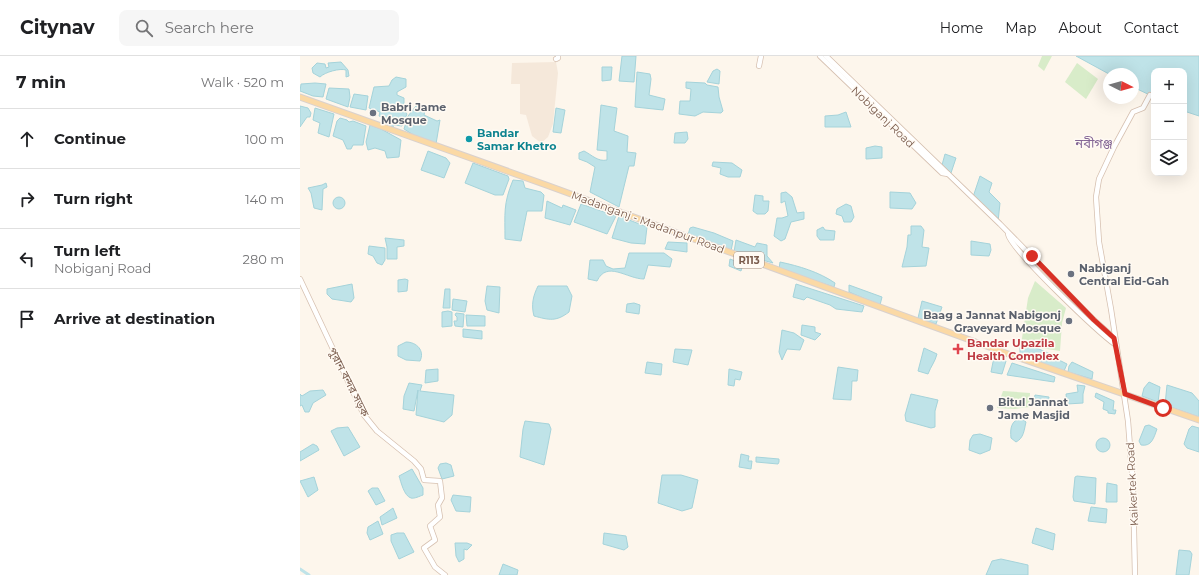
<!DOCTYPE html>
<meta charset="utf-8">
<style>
body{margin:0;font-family:Montserrat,"Noto Sans Bengali",sans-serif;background:#f6f6f6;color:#202124}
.controls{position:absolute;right:12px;top:12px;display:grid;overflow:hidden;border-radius:8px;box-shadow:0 4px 16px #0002}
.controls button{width:36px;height:36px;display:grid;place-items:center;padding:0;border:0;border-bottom:1px solid #e0e0e0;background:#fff;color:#202124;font:20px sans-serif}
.compass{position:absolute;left:803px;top:12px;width:36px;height:36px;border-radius:50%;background:#fff;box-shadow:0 4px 16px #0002;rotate:96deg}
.stop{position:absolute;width:12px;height:12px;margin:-9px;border:3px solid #d93025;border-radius:50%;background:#fff}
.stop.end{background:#d93025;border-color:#fff;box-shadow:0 1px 4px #0008}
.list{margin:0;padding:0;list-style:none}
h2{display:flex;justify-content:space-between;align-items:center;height:52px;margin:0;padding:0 16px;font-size:17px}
h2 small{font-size:13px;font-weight:400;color:#757577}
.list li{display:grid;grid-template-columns:26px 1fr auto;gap:12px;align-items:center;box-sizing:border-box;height:60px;padding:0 16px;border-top:1px solid #e0e0e0}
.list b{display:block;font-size:15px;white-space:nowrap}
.list p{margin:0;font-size:13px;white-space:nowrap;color:#757577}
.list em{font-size:13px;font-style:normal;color:#757577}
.icon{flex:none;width:22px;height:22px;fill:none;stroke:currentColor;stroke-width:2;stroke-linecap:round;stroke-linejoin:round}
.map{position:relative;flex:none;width:899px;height:519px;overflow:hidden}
header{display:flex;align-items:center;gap:24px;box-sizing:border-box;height:56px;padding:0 20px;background:#fff;border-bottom:1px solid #e0e0e0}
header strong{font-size:19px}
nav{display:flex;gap:22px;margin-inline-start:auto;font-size:14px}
.search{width:280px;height:36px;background:#f6f6f6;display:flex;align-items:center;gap:10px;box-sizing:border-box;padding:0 14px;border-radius:8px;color:#757577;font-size:15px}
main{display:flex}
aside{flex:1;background:#fff}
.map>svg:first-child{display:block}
.residential{fill:#f5e8da}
.green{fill:#d8ecc9}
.water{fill:#bfe3e8;stroke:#a5d3da}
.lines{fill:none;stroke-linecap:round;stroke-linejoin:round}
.canal{stroke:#bfe3e8;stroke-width:3}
.secondary-casing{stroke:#d6c0b0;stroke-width:6}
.primary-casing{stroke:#dad1cd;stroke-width:7}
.secondary{stroke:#fff;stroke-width:4.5}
.primary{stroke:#fbd9a5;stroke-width:5}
.route{stroke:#d93025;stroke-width:5}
.worship-dot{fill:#6b7280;stroke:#fffaf3;stroke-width:1.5}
.culture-dot{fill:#0f9aa8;stroke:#fffaf3;stroke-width:1.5}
.health-dot{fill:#e0444e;stroke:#fffaf3;stroke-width:1.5}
.labels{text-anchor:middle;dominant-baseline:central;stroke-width:3;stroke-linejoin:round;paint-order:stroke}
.shield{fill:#fffaf3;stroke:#a28b7f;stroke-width:1}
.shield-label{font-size:10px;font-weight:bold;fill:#7a5c4d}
.worship-label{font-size:11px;font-weight:bold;fill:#5b616d;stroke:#fffaf3;text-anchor:start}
.street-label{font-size:11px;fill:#7a5c4d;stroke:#fffaf3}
.culture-label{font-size:11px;font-weight:bold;fill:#0d838f;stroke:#fffaf3;text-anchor:start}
.health-label{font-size:11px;font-weight:bold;fill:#be3a42;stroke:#fffaf3;text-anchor:start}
.quarter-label{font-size:13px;fill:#846695;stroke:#fffaf3}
</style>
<header>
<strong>Citynav</strong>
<div class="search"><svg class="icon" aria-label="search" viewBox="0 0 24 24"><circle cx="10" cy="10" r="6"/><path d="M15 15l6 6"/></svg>Search here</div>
<nav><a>Home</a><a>Map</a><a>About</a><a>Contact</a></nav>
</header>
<main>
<aside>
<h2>7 min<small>Walk · 520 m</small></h2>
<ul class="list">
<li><svg class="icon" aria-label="ahead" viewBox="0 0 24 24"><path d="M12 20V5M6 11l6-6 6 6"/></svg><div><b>Continue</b></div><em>100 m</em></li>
<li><svg class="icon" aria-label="right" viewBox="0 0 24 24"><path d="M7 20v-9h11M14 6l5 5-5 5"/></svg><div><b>Turn right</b></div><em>140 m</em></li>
<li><svg class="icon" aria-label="left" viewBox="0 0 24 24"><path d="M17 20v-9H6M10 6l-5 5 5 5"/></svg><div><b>Turn left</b><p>Nobiganj Road</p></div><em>280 m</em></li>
<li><svg class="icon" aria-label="arrive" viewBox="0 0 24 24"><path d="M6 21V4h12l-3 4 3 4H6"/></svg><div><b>Arrive at destination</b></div></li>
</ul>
</aside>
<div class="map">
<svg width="899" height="519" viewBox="0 0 899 519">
<rect width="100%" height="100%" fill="#fdf6ec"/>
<path class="residential" d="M 256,6 L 258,17 L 253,68 L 248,81 L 241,87 L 232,80 L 226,59 L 220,58 L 220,28 L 211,28 L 212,7 Z"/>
<g class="green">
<path d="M 742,0 L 752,0 L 744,15 L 738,10 Z"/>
<path d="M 777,7 L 798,23 L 786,43 L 765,26 Z"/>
<path d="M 735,225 L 766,252 L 762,267 L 760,295 L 721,289 L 728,242 Z"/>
<path d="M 703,335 L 730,337 L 729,351 L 715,353 L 697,352 Z"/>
</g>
<g class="water">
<path d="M 322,0 L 336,0 L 334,26 L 319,25 Z"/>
<path d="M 776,0 L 899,0 L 899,60 L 884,55 L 884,15 L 854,15 L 854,41 L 833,31 L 833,18 L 809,18 Z"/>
<path d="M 41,6 L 48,14 L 49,20 L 46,21 L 46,14 C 40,12 25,16 20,21 L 13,17 L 12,12 L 17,7 L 25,8 L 26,12 L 29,11 L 28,7 Z"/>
<path d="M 302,11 L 312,11 L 311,24 L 302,25 Z"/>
<path d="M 417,13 L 420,15 L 419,28 L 407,26 L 413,15 Z"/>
<path d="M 337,16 L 350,18 L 351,23 L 349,39 L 365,43 L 363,54 L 335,51 Z"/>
<path d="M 96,21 L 106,23 L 106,31 L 97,36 L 97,39 L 104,42 L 104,47 L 102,51 L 107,58 L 102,70 L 94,69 L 93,71 L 83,68 L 85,62 L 79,60 L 80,56 L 69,52 L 74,31 L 89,30 L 92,24 Z"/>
<path d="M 386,26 L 405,27 L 407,29 L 418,31 L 419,41 L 423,55 L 421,57 L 403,56 L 395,60 L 379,58 L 380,45 L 390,45 L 391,33 L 386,32 Z"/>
<path d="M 15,27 L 26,28 L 23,41 L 13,40 L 0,35 L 1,28 Z"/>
<path d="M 29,32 L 49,33 L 50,41 L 48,51 L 26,43 Z"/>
<path d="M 54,38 L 68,40 L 66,54 L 50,51 Z"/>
<path d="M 301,49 L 317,52 L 314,75 L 328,80 L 327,96 L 336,97 L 334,110 L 329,110 L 319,151 L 290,136 L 295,111 L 287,106 L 279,103 L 279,97 L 284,95 C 292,99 298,106 307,104 L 307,95 L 297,94 Z"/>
<path d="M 0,50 L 8,52 L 11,57 L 10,61 L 7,61 L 0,71 Z"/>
<path d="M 116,50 L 122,51 L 125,54 L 124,59 L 137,65 L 140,64 L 136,88 L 115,80 L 104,73 L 108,60 Z"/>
<path d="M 15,52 L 34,58 L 29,81 L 18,77 L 20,67 L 13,64 Z"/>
<path d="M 256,52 L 265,54 L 261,77 L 253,76 Z"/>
<path d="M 546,56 L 551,71 L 525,71 L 525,60 L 538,59 Z"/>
<path d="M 40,62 L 47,64 L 49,66 L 53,65 L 66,70 L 63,89 L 53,89 L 51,93 L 47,93 L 43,84 L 33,80 L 37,65 Z"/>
<path d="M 70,69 L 81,73 L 101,84 L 99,101 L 87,102 L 85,95 L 75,92 L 68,94 L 66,86 Z"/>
<path d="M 387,76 L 388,83 L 385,87 L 374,87 L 375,77 Z"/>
<path d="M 575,90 L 582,91 L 582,102 L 566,103 L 566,92 Z"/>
<path d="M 128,95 L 146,102 L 150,107 L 144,122 L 121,114 Z"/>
<path d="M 645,98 L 656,102 L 651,117 L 642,109 Z"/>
<path d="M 413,106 L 432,107 L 442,114 L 440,121 L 428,121 L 420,118 L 421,112 L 412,110 Z"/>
<path d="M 173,107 L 208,120 L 209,123 L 203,139 L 195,139 L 165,127 Z"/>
<path d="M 680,120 L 692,127 L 689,136 L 700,147 L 698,166 L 673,141 Z"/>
<path d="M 213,124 L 223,125 L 225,132 L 241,136 L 244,139 L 242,155 L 227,155 L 221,185 L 205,183 C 205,158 203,148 213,124 Z"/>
<path d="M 26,127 L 27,131 L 23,133 L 22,154 L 14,152 L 11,137 L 8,132 L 22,129 Z"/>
<path d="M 486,136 L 492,141 L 497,157 L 504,156 L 504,163 L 491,166 L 485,183 L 481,185 L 474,180 L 477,162 L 482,162 L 488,160 L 485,145 L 481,147 L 481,137 Z"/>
<path d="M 590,136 L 610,137 L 616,147 L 612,153 L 590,152 Z"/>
<path d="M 455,139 L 463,140 L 463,145 L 469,145 L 468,155 L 465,158 L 457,158 L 453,155 Z"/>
<circle cx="39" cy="147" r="6"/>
<path d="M 247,145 L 262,152 L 263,149 L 276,154 L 270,169 L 245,162 Z"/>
<path d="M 281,148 L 316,160 L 307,178 L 274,166 Z"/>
<path d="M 546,148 L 551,150 L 554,161 L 551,166 L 544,166 L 542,160 L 536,158 L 537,153 Z"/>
<path d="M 319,160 L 347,171 L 345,188 L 331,187 L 312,182 Z"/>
<path d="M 611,170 L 621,170 L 624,174 L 622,191 L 629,192 L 626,210 L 602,211 L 607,191 L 608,179 L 611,179 Z"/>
<path d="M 393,171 L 414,177 L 433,185 L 431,195 L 388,179 L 390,172 Z"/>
<path d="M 523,171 L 525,174 L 535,175 L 534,184 L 520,184 L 517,180 L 517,174 Z"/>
<path d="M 85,182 L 104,184 L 104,190 L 97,191 L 97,203 L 87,203 L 87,191 Z"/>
<path d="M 436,184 L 455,191 L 457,187 L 467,189 L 467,200 L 473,207 L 434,196 Z"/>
<path d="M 671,185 L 690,188 L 691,194 L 689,200 L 671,199 Z"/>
<path d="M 368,186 L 387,187 L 387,196 L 365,193 Z"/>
<path d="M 69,190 L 85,192 L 85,204 L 82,209 L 77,207 L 73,200 L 68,198 Z"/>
<path d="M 329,197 L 364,197 L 372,203 L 370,211 L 348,209 L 344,223 C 327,223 307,204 297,225 L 288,223 L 290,204 L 303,204 L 306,210 L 313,213 L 325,212 Z"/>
<path d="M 430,203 L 443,208 L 441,215 L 429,210 Z"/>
<path d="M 480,206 C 499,210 519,216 535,227 L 534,231 L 479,213 Z"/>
<path d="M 105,223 L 108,224 L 107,235 L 98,236 L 98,224 Z"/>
<path d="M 52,228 L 54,242 L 51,246 L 32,243 L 27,238 L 27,233 Z"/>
<path d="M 496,228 L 564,250 L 562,256 L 536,253 L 530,249 L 507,241 L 504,244 L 493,241 Z"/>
<path d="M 549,229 L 582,241 L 580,249 L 549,236 Z"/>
<path d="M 187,230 L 200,231 L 199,257 L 187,254 L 185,245 Z"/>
<path d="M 238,230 L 267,230 L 272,240 L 269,256 C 256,266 249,264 234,260 C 231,249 233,240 238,230 Z"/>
<path d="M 145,233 L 150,233 L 150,252 L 143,252 Z"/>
<path d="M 153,243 L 167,245 L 165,256 L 152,254 Z"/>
<path d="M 622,245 L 642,251 L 636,268 L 618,262 Z"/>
<path d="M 334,247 L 340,249 L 339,258 L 326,256 L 327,248 Z"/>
<path d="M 148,255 L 152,256 L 152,270 L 142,271 L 142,256 Z"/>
<path d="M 156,257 L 164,258 L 163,271 L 155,270 L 154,265 L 157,265 L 157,261 L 155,259 Z"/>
<path d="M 166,259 L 185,260 L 185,270 L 167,270 Z"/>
<path d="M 502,269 L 515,271 L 515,276 L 521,278 L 515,284 L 501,279 Z"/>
<path d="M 163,273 L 182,275 L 182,283 L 163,281 Z"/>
<path d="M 482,274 L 494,277 L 504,284 L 500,294 L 487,293 L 482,304 L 479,296 Z"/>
<path d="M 106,286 C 117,286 125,295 120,305 L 106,304 L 98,300 L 98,290 Z"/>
<path d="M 720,290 L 739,293 L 759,302 L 759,304 L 767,308 L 764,315 L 720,300 Z"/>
<path d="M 624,292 L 637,298 C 635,306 631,310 628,318 L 618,315 Z"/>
<path d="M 375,293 L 392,294 L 388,309 L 373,306 Z"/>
<path d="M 694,301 L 706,305 L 702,318 L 691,316 Z"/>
<path d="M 347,306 L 362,308 L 361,319 L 345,317 Z"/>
<path d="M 772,306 L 793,316 L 792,323 L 768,316 L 769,310 Z"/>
<path d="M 712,307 L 755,321 L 754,326 L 707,319 Z"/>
<path d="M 538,311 L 558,314 L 557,325 L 552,325 L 551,344 L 533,343 Z"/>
<path d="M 138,313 L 138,325 L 125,327 L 126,314 Z"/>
<path d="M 429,313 L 442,316 L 440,324 L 435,323 L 434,330 L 428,329 Z"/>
<path d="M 849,326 L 860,331 L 858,346 L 842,340 L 844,332 Z"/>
<path d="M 109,327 L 122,329 L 120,335 L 154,339 L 152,359 L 144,366 L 116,359 L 118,334 L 114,355 L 103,353 L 104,340 Z"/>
<path d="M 777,329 L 785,330 L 783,338 L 783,347 L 767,348 L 766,338 L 778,336 Z"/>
<path d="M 867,329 L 892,337 L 899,345 L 899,361 L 865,349 Z"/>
<path d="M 23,334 L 26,339 L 13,347 L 9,356 L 5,356 L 2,349 L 0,350 L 0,338 L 2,340 L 10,335 Z"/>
<path d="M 796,337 L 814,345 L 813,354 L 816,354 L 815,358 L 808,357 L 808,355 L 803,353 L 804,346 L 795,341 Z"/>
<path d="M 611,338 L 638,344 L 635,355 L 635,371 L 631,372 L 606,365 L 605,359 Z"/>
<path d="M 735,339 L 749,341 L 748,348 L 740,349 L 733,347 Z"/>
<path d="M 721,362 L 726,366 C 724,374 724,382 716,386 L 711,382 C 710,372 711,365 721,362 Z"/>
<path d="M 225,365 L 249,368 L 251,373 L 244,409 L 220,401 L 223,373 Z"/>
<path d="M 849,369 L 857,373 C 854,381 852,391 841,389 L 839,385 L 845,370 Z"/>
<path d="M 892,370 L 899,372 L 899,396 L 887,392 L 884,388 L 889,373 Z"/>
<path d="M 48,371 L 60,391 L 44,400 L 31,375 L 37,372 Z"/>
<path d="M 680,378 L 692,382 L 690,394 L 680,398 L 669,394 L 670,384 L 673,379 Z"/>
<circle cx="803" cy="389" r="7"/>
<path d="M 13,388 L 17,390 L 19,394 L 0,405 L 0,396 Z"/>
<path d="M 441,398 L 449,400 L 448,405 L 452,405 L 451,413 L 439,411 Z"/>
<path d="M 456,401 L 479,403 L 479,406 L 478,408 L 456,406 Z"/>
<path d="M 146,407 L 151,409 L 154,420 L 142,423 L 138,412 L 140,408 Z"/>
<path d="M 112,413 L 123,432 L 123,439 C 120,440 114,443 111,442 C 104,440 101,426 99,420 Z"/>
<path d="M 362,419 L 381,419 L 398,424 L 392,452 L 382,455 L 358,447 Z"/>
<path d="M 777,420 L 796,422 L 795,448 L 774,445 L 773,441 L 775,421 Z"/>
<path d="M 14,421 L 18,434 L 8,441 L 0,425 Z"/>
<path d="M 807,427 L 817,429 L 817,446 L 806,446 Z"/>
<path d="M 72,432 L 78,432 L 85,445 L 76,449 L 68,435 Z"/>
<path d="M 153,439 L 171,441 L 170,456 L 156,455 L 151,444 Z"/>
<path d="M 791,451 L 807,453 L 806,467 L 788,465 Z"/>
<path d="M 93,452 L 97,462 L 82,469 L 80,461 Z"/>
<path d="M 78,465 L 83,478 L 70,484 L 67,477 L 68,471 Z"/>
<path d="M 736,472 L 755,478 L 753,494 L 732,487 Z"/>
<path d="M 97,477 L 104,477 L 114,496 L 99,503 L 91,485 L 91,479 Z"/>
<path d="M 304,477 L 326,480 L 328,491 L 324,494 L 303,488 Z"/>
<path d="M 155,487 L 167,487 L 172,489 L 167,494 L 164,493 L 164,503 L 159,506 L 156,500 Z"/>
<path d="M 879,494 L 890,495 L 892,498 L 889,519 L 876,519 Z"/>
<path d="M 701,503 L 728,509 L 728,519 L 686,519 L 692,505 Z"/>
<path d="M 203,508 L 218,514 L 217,519 L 199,519 Z"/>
</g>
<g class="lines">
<path class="canal" d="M 0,513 L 9,519"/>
<defs>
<g id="secondary">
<path d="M 520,0 L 642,117 L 648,118"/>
<path d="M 526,0 L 700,168 L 794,264 L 814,282"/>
<path d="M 256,3 L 258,2 L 258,0"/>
<path d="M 459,10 L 461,0"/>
<path d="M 708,178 C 711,194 799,277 816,289"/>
<path d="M 0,223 L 64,359 L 77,375 L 114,405 L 121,413 L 124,424 L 140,425 L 142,442 L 138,449 L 140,461 L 130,470 L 135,484 L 124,492 L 135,511 L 145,519"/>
<path d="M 835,519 L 833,430 L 828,365 L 811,253 L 799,186 L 796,141 L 799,123 L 814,91 L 833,56 L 843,52 L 850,39"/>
</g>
<path id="primary" d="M 0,41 L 249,130 L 711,299 L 899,364"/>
</defs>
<use href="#secondary" class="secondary-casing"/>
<use href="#primary" class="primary-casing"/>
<use href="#secondary" class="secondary"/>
<use href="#primary" class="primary"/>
</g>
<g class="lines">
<path class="route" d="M 732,200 L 794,264 L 814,282 L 825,338 L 863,352"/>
</g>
<g class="worship-dot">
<circle cx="73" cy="57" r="4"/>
<circle cx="771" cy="218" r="4"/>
<circle cx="769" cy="265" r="4"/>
<circle cx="690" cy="352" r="4"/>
</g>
<circle class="culture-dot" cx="169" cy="83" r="4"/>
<path class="health-dot" d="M656 287h4v4h4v4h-4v4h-4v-4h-4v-4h4z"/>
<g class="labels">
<rect class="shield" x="434" y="196" width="30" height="16" rx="3"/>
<g class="shield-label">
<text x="449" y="204">R113</text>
</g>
<g class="worship-label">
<text x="81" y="51">Babri Jame<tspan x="81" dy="13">Mosque</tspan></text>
<text x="779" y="212">Nabiganj<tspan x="779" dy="13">Central Eid-Gah</tspan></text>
<text x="761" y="259" text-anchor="end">Baag a Jannat Nabigonj<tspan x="761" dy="13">Graveyard Mosque</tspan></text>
<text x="698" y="346">Bitul Jannat<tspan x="698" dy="13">Jame Masjid</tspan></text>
</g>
<g class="street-label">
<text transform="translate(583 61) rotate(44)">Nobiganj Road</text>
<text transform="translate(348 166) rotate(20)">Madanganj - Madanpur Road</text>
<text transform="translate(49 326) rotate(63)">পুরান বন্দর সড়ক</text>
<text transform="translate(832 428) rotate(-93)">Kaikertek Road</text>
</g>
<g class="culture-label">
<text x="177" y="77">Bandar<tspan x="177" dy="13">Samar Khetro</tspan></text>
</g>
<g class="health-label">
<text x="667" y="287">Bandar Upazila<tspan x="667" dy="13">Health Complex</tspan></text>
</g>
<g class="quarter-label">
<text x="794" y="87">নবীগঞ্জ</text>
</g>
</g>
</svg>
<div class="controls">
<button>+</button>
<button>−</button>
<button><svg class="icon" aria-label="layers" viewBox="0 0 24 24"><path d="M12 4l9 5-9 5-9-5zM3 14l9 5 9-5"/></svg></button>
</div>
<svg class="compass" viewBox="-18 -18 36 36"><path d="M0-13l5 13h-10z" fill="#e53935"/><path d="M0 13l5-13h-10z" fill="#757577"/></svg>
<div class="stop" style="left:863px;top:352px"></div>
<div class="stop end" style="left:732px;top:200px"></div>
</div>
</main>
